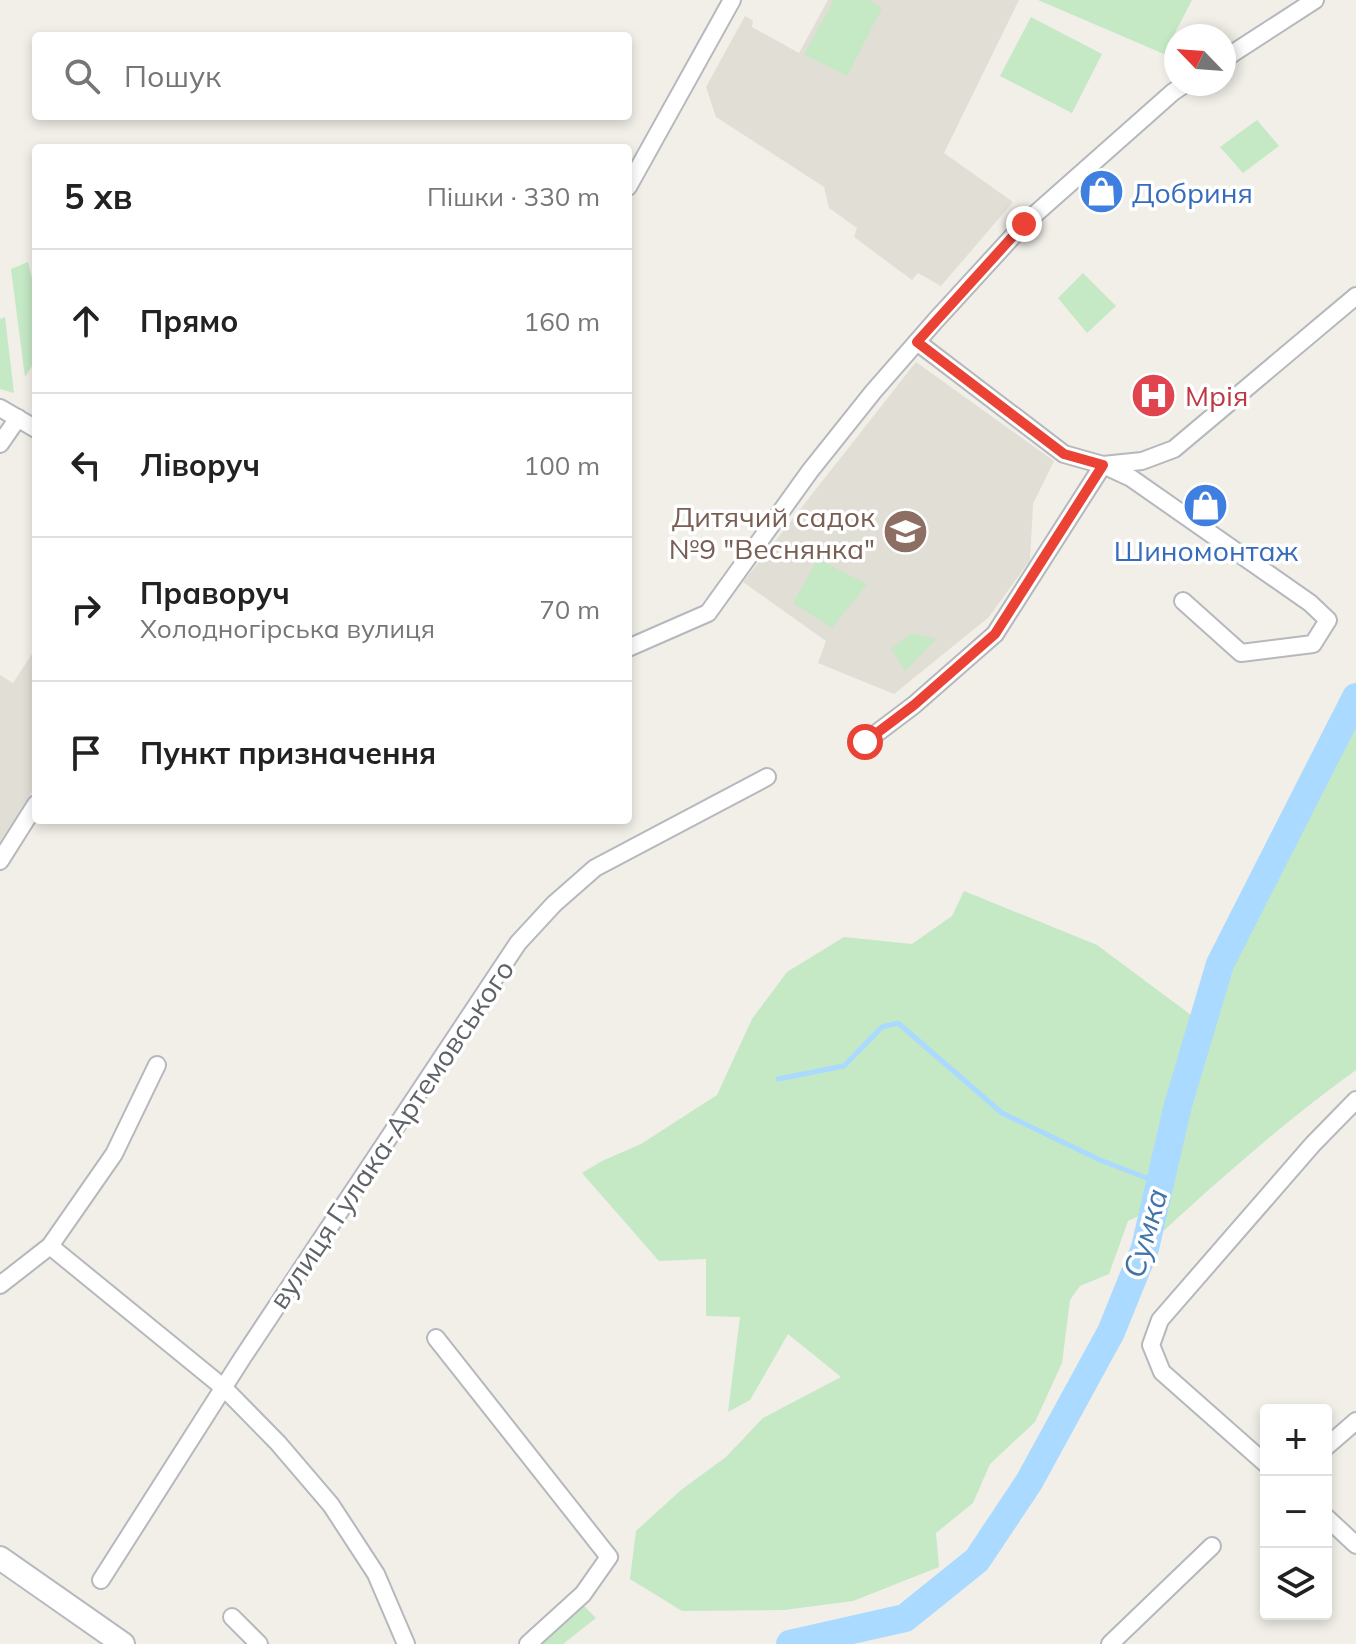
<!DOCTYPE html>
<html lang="uk">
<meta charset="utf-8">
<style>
body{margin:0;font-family:Mulish,sans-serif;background:#f6f6f6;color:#222}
.controls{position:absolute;right:24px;bottom:24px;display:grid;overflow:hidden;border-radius:8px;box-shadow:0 4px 12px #0003}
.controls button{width:72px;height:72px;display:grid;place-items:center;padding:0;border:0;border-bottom:2px solid #e0e0e0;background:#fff;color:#222;font:40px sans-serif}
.compass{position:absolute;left:1164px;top:24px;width:72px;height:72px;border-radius:50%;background:#fff;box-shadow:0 4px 12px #0003;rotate:295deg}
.stop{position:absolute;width:24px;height:24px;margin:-18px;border:6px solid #ea4335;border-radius:50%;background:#fff}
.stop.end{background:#ea4335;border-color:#fff;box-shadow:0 2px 8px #0008}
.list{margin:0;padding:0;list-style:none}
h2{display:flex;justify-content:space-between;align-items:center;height:104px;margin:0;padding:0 32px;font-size:34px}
h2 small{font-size:26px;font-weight:400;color:#767676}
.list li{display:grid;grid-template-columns:52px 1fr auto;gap:24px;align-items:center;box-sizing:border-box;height:144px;padding:0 32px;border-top:2px solid #e0e0e0}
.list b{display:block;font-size:30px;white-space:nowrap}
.list p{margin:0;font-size:26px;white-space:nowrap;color:#767676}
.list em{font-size:26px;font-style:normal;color:#767676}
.icon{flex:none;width:44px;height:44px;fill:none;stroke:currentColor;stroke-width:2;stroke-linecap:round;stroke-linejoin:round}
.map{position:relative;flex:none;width:1356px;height:1644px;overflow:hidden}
.search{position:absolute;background:#fff;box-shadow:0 4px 12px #0003;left:32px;top:32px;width:600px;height:88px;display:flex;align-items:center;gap:20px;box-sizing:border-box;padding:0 28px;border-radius:8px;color:#767676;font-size:30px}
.panel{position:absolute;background:#fff;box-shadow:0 4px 12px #0003;left:32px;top:144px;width:600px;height:680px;border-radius:8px}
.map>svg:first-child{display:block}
.education{fill:#e1ded6}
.green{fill:#c5e8c5}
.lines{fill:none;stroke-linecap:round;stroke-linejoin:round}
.stream{stroke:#aadaff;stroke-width:5}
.river{stroke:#aadaff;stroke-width:28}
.minor-casing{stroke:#b5b8bc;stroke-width:20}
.secondary-casing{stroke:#b6babf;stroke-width:26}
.minor{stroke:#fff;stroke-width:16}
.secondary{stroke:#fff;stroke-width:22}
.route{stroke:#ea4335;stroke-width:10}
.labels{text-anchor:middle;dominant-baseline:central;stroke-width:7;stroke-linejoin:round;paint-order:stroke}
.shop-label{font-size:28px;fill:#366cbe;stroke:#fff;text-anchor:start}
.health-label{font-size:28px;fill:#be3a42;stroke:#fff;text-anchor:start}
.education-label{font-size:28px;fill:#785e54;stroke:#fff;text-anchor:end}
.street-label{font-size:28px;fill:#5f6368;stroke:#fff}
.water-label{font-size:30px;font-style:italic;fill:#4174aa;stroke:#fff}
</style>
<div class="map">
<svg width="1356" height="1644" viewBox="0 0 1356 1644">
<rect width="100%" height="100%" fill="#f1efe8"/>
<g class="education">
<path d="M 828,0 L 1019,0 L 944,153 L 1013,202 L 941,286 L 918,273 L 912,280 L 854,237 L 857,228 L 829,208 L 824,187 L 716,117 L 706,87 L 745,16 L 753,21 L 752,27 L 799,53 Z"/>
<path d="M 916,362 L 1054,461 L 1033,504 L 1030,560 L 989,617 L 894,694 L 818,663 L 826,641 L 743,582 Z"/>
<path d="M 36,648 L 36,786 L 0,842 L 0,675 L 13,683 Z"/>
</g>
<g class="green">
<path d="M 834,0 L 869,0 L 882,8 L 847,76 L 804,54 Z"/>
<path d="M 1038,0 L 1192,0 L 1164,54 Z"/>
<path d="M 1031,17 L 1102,54 L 1072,113 L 1000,76 Z"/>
<path d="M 1257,120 L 1279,146 L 1243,173 L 1220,147 Z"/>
<path d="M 28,262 L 36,296 L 36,360 L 25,377 L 11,269 Z"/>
<path d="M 1083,273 L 1116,306 L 1087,333 L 1058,298 Z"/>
<path d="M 5,317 L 14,393 L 0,389 L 0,319 Z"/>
<path d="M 818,559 L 867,584 L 832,628 L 793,603 Z"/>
<path d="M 912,633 L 936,639 L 905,671 L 891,649 Z"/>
<path d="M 1356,697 L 1356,1070 C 1281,1124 1213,1185 1145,1248 L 1178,1105 L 1220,964 Z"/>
<path d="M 964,891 L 1097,945 L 1191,1015 L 1143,1214 L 1128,1221 L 1109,1274 L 1080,1286 L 1070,1300 L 1062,1363 L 1035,1422 L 990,1464 L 973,1503 L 936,1533 L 939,1567 L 853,1601 L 784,1610 L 682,1611 L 630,1579 L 636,1531 L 681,1490 L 726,1457 L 763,1418 L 841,1377 L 788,1334 L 750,1400 L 728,1412 L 740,1317 L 706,1316 L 706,1259 L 659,1261 L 582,1173 L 602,1161 L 641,1144 L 717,1095 L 752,1019 L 787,972 L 844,937 L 912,944 L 952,916 Z"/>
<path d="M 582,1604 L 596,1618 L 563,1644 L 538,1644 Z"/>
</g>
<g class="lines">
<path class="stream" d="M 778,1079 L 844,1066 L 882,1027 L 898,1023 L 1002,1113 L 1100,1160 L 1160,1183"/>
<path class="river" d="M 790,1644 L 905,1618 L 977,1560 L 1029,1482 L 1111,1332 L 1145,1248 L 1178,1105 L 1220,964 L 1356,697"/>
<defs>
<g id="minor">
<path d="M 1224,59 L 1315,0"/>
<path d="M 628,187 L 732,0"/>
<path d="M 917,342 L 1064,454 L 1103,465 L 1142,461 L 1174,449 L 1356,296"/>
<path d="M 0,408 L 36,429"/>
<path d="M 0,444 L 18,418"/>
<path d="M 628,648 L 708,613 L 810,471 L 873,392 L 936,320 L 1024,224 L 1173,92 L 1185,84"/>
<path d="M 865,742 L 914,705 L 995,634 L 1103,465 L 1131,478 L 1310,603 L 1328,620 L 1313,644 L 1241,653 L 1183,601"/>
<path d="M 0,861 L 36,804"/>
<path d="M 50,1246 L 224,1388 L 278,1443 L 331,1505 L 376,1574 L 406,1644"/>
<path d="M 0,1285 L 50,1246 L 114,1154 L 157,1065"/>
<path d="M 436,1338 L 609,1557 L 583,1594 L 528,1644"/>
<path d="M 1326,1447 L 1356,1421"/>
<path d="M 1266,1464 L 1162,1372 L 1151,1345 L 1160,1320 L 1313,1144 L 1356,1100"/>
<path d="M 1326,1517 L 1356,1545"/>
<path d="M 101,1580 L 243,1357 L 518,943 L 554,904 L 595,868 L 767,777"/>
<path d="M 232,1617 L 259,1644"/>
<path d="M 1110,1644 L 1212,1546"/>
</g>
<path id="secondary" d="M 0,1558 L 123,1644"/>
</defs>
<use href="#minor" class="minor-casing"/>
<use href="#secondary" class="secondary-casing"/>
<use href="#minor" class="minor"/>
<use href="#secondary" class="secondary"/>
</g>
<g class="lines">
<path class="route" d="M 865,742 L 914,705 L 995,634 L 1103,465 L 1064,454 L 917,342 L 1024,224"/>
</g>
<defs>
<symbol id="shop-disc" viewBox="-11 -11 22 22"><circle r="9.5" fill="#3f7fe0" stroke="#fff"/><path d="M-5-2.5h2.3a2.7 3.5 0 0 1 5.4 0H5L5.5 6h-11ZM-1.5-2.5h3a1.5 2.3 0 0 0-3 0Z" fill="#fff"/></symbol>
<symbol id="hospital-disc" viewBox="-11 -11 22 22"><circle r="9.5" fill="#e0444e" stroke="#fff"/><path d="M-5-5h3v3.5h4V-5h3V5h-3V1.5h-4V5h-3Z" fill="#fff"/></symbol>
<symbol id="school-disc" viewBox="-11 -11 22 22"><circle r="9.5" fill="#8d6e63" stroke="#fff"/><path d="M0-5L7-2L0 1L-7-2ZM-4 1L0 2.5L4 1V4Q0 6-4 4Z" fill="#fff"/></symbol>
</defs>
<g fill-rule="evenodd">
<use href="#shop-disc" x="1076" y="166" width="51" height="51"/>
<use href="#hospital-disc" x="1128" y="370" width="51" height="51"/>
<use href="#shop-disc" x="1180" y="480" width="51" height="51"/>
<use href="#school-disc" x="880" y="506" width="51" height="51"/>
</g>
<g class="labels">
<g class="shop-label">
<text x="1132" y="192">Добриня</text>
<text x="1206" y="550" text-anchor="middle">Шиномонтаж</text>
</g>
<g class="health-label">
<text x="1185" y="395">Мрія</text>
</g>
<g class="education-label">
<text x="875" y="516">Дитячий садок<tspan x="875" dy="32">№9 "Веснянка"</tspan></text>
</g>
<g class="street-label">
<text transform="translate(391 1134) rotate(-56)">вулиця Гулака-Артемовського</text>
</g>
<g class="water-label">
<text transform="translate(1145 1233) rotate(-74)">Сумка</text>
</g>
</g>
</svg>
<div class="controls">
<button>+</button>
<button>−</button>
<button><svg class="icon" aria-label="layers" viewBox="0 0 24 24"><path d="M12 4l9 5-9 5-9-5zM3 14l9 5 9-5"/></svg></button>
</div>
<svg class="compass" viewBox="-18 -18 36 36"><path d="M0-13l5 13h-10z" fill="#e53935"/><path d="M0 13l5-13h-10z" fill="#767676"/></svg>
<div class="stop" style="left:865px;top:742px"></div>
<div class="stop end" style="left:1024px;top:224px"></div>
<div class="search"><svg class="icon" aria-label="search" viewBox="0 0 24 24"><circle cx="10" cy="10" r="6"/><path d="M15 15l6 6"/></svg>Пошук</div>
<section class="panel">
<h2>5 хв<small>Пішки · 330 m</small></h2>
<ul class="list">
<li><svg class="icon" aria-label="ahead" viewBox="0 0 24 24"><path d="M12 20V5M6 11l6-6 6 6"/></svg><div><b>Прямо</b></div><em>160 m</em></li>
<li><svg class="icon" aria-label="left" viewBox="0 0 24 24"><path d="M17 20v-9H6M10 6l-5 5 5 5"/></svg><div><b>Ліворуч</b></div><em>100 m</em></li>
<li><svg class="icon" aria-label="right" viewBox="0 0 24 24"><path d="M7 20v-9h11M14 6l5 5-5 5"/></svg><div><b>Праворуч</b><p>Холодногірська вулиця</p></div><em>70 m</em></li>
<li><svg class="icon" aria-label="arrive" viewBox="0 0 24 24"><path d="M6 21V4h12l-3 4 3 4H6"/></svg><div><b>Пункт призначення</b></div></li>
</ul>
</section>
</div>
